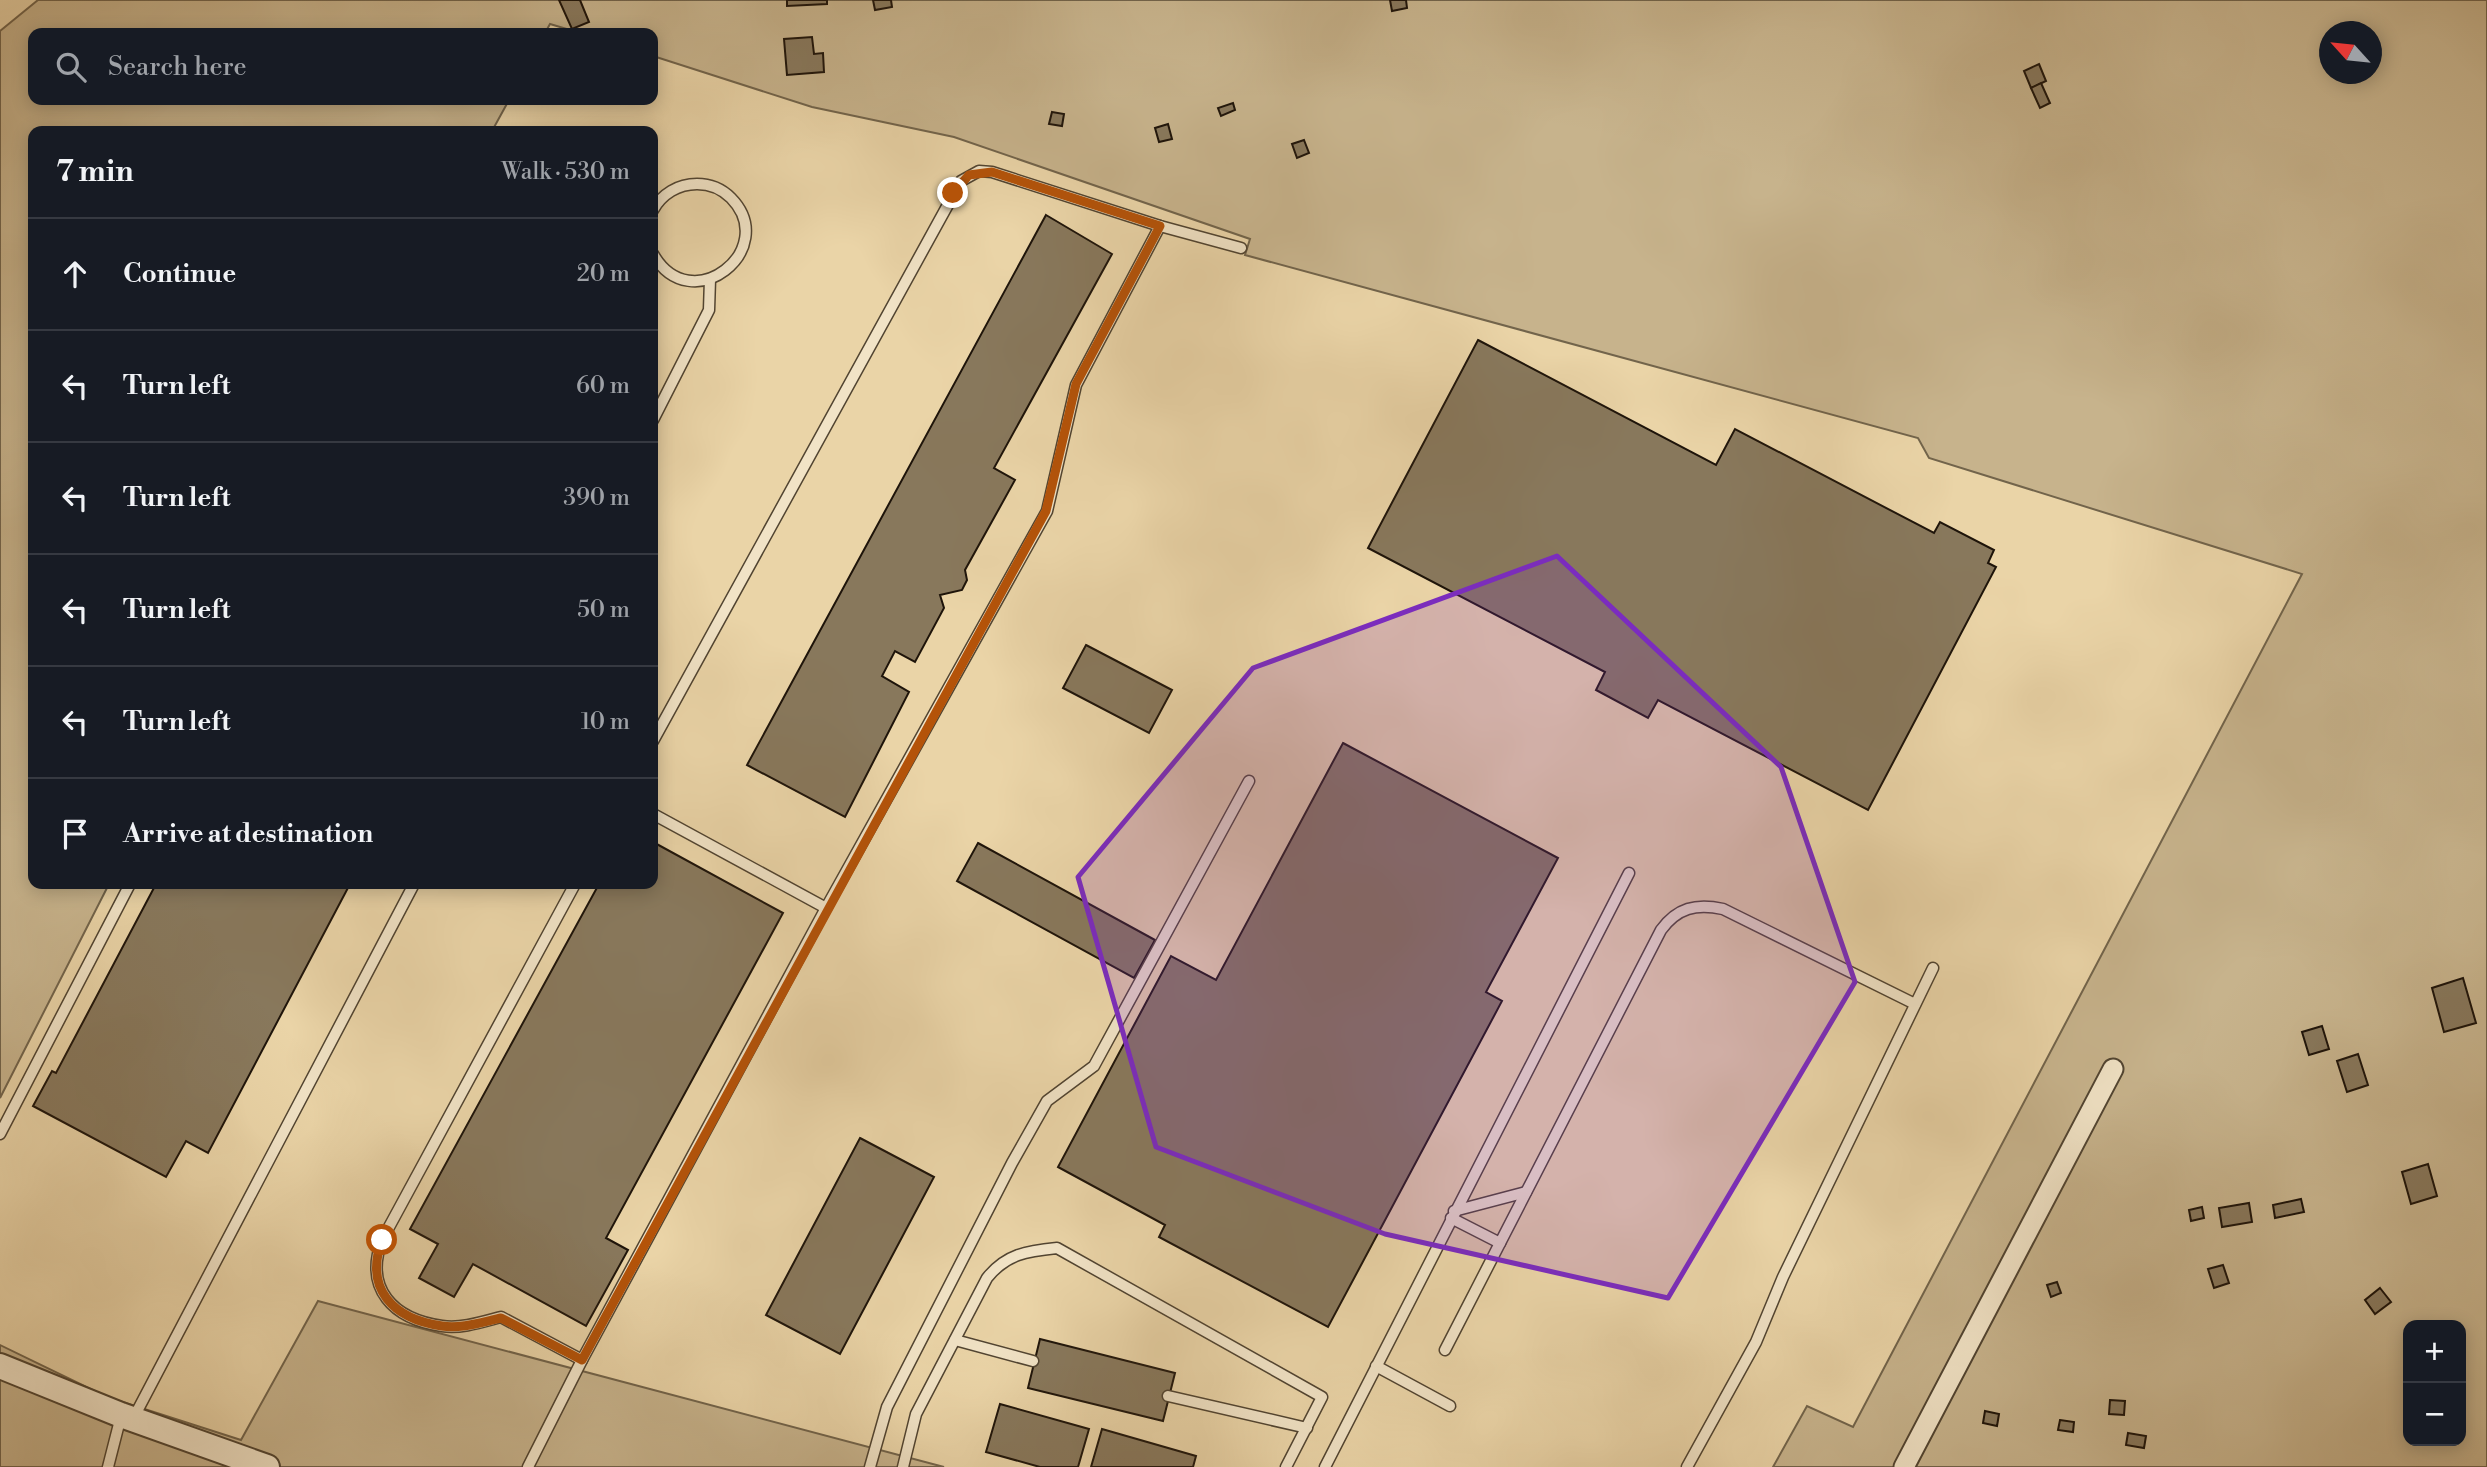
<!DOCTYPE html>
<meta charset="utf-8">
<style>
body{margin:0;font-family:"Libre Bodoni",serif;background:#20242c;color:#f1f3f6}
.controls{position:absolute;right:21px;bottom:21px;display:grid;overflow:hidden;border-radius:14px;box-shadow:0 4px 18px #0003}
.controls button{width:63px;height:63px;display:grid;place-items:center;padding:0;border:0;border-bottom:2px solid #363941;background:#171b24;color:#f1f3f6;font:35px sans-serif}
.compass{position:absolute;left:2319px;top:21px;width:63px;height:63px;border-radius:50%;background:#171b24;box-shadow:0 4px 18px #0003;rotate:297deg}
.stop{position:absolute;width:21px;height:21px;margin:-16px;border:5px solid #b45309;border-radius:50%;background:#fff}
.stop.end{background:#b45309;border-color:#fff;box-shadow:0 2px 7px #0008}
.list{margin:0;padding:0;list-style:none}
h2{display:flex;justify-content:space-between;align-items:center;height:91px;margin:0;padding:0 28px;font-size:30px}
h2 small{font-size:23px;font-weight:400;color:#9ea1a6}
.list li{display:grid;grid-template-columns:46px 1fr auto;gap:21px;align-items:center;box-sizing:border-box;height:112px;padding:0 28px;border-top:2px solid #363941}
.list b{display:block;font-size:26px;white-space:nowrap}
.list em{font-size:23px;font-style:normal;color:#9ea1a6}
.icon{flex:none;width:38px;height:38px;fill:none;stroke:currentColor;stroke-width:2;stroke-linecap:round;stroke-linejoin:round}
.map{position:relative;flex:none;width:2487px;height:1467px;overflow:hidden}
.search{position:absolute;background:#171b24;box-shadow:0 4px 18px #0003;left:28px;top:28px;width:630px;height:77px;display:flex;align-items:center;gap:18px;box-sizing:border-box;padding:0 24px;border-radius:14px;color:#9ea1a6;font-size:26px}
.panel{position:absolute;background:#171b24;box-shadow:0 4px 18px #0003;left:28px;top:126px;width:630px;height:763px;border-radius:14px}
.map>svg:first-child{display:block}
.green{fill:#c7b38c;stroke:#72644b;stroke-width:2;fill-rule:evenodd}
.building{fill:#88785c;stroke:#1e140a;stroke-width:2}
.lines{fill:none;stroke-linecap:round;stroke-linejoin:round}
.service-casing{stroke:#514431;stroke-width:13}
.minor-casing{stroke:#514431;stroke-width:23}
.tertiary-casing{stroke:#514431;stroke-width:28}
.service{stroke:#f1e3c6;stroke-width:10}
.minor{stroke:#f1e3c6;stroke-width:19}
.tertiary{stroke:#f1e3c6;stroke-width:24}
.route{stroke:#b45309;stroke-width:9}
.marked{fill:#7b2cbf;fill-opacity:0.2;stroke:#7b2cbf;stroke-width:5;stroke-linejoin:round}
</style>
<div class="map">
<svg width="2487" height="1467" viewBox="0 0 2487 1467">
<rect width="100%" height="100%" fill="#ead4a7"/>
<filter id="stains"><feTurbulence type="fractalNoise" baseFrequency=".00286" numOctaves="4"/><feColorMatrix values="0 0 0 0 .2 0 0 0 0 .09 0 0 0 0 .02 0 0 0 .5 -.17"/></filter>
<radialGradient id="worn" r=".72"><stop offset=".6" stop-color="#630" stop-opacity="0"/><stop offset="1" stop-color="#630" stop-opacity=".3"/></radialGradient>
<g class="green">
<path d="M 38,0 L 2487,0 L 2487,1467 L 1773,1467 L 1807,1406 L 1853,1427 L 2302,574 L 1929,458 L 1918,438 L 1245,255 L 1250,239 L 954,137 L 812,107 L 653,56 L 653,33 L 580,33 L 550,24 L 545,33 L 33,33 L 33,100 L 509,100 L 492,131 L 33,131 L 33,884 L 109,884 L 0,1098 L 0,31 ZM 2330,32 L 2372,32 L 2372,74 L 2330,74 ZM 2408,1325 L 2461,1325 L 2461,1441 L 2408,1441 Z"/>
<path d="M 318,1301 L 944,1467 L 0,1467 L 0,1345 L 107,1397 L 241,1440 Z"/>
</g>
<g class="building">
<path d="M 559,0 L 580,0 L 589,22 L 572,29 Z"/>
<path d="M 787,0 L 827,0 L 827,4 L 787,6 Z"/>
<path d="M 873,0 L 891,0 L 892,7 L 875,10 Z"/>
<path d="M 1390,0 L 1406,0 L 1407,8 L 1392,11 Z"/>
<path d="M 812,37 L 814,54 L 823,53 L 824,72 L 787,75 L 784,39 Z"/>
<path d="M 2039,64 L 2046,81 L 2031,88 L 2024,71 Z"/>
<path d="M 2041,83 L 2050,103 L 2040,108 L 2031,88 Z"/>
<path d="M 1233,103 L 1235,110 L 1221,116 L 1218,108 Z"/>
<path d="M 1052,112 L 1064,114 L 1062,126 L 1049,124 Z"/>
<path d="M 1168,124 L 1172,139 L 1159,142 L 1155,128 Z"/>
<path d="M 1304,140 L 1309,153 L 1297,158 L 1292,144 Z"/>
<path d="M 1046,215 L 1112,254 L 994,468 L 1015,480 L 965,570 L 967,580 L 962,590 L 940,595 L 944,608 L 915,662 L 895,651 L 882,676 L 909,692 L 845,817 L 747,765 Z"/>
<path d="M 1478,340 L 1716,465 L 1735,429 L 1934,533 L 1940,522 L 1994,550 L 1988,563 L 1996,567 L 1868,810 L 1658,700 L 1648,718 L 1596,690 L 1605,672 L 1368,548 Z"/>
<path d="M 1086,645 L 1172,690 L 1149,733 L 1063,688 Z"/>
<path d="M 1343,743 L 1558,858 L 1486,992 L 1502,1001 L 1328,1327 L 1159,1237 L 1165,1225 L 1058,1167 L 1171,956 L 1216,980 Z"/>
<path d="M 653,842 L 783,913 L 606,1238 L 628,1250 L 586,1326 L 473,1264 L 454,1297 L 419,1278 L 438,1244 L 410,1229 L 599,884 L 653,884 Z"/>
<path d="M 978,843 L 1155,940 L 1134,978 L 957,881 Z"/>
<path d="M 156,884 L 350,884 L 208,1153 L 186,1141 L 166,1177 L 33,1106 L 52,1071 L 56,1073 Z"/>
<path d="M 2463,978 L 2476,1023 L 2444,1032 L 2432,988 Z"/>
<path d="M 2322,1026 L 2329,1049 L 2309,1055 L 2302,1032 Z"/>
<path d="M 2358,1054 L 2368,1085 L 2347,1092 L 2337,1061 Z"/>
<path d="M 860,1138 L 934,1177 L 840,1354 L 766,1315 Z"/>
<path d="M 2428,1164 L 2437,1196 L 2411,1204 L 2402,1172 Z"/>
<path d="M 2301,1199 L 2304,1212 L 2275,1218 L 2273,1205 Z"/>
<path d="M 2249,1203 L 2252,1222 L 2222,1227 L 2219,1208 Z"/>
<path d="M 2202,1207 L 2204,1218 L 2191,1221 L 2189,1210 Z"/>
<path d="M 2223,1265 L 2229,1283 L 2214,1288 L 2208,1269 Z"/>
<path d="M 2057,1282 L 2061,1293 L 2051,1297 L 2047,1285 Z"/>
<path d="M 2380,1288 L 2391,1302 L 2375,1314 L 2365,1300 Z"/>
<path d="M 1040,1339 L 1175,1373 L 1163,1421 L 1028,1388 Z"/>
<path d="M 2110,1400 L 2125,1401 L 2124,1415 L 2109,1414 Z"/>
<path d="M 1000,1404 L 1089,1429 L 1078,1467 L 1040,1467 L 986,1452 Z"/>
<path d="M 1985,1411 L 1999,1414 L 1997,1426 L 1983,1423 Z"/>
<path d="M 2060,1420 L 2074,1422 L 2073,1432 L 2058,1430 Z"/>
<path d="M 1102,1429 L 1196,1456 L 1193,1467 L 1091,1467 Z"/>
<path d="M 2128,1433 L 2146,1436 L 2144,1448 L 2126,1445 Z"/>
</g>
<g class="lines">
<defs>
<g id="service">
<path d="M 653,210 C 662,194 678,184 697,184 C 710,184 722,189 731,198 C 781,249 691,321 653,254"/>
<path d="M 653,420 L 709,310 L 710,279"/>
<path d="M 653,741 L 961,181 L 979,171 L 992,172 L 1160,226 L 1241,248"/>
<path d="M 653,814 L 826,908"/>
<path d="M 575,884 L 382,1240 C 364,1289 393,1319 442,1326 C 461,1329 482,1322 501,1317 L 582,1360"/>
<path d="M 0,1134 L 130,884"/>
<path d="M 1454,1211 L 1526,1192"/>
<path d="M 1451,1218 L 1500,1243"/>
<path d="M 955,1340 L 1033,1361"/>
<path d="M 1445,1350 L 1661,930 C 1677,908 1696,903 1723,909 L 1915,1004"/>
<path d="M 1376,1366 L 1450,1406"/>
<path d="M 1168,1396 L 1307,1428"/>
<path d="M 133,1419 L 414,884"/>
<path d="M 108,1467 L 121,1416"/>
<path d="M 528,1467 L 582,1360 L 826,908 L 1047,511 L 1076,385 L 1160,226"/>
<path d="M 870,1467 L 887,1407 L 1012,1163 L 1047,1101 L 1094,1066 L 1249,781"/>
<path d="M 903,1467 L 916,1414 L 987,1278 C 1006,1254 1027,1251 1057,1248 L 1322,1397 L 1286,1467"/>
<path d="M 1325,1467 L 1629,873"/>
<path d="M 1687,1467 L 1756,1342 L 1783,1277 L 1933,968"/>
</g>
<path id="minor" d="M 1904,1467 L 2113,1069"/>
<path id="tertiary" d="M 0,1366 L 121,1415 L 267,1467"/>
</defs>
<use href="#service" class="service-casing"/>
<use href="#minor" class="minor-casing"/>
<use href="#tertiary" class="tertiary-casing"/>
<use href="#service" class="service"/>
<use href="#minor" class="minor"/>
<use href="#tertiary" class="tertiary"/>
</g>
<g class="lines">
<path class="route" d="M 382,1240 C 364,1289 393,1319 442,1326 C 461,1329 482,1322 501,1318 L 582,1360 L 1046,511 L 1076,384 L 1160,226 L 992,172 L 969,175 L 953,193"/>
</g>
<path class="marked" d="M 1557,556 L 1781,767 L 1855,982 L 1668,1298 L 1385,1234 L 1156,1147 L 1078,877 L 1253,668 Z"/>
<rect width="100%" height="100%" filter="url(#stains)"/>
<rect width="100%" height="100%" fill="url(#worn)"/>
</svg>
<div class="controls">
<button>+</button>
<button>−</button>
</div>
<svg class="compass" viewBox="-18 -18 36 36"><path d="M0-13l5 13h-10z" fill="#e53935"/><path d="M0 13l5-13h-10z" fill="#9ea1a6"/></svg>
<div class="stop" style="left:382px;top:1240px"></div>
<div class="stop end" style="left:953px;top:193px"></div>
<div class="search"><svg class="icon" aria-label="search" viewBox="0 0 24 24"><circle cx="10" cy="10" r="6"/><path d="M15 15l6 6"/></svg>Search here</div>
<section class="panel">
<h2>7 min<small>Walk · 530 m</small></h2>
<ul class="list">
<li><svg class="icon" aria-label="ahead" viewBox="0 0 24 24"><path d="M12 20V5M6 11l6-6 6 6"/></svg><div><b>Continue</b></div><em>20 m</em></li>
<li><svg class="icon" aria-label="left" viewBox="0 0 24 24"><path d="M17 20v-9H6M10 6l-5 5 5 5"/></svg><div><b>Turn left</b></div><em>60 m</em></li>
<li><svg class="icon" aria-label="left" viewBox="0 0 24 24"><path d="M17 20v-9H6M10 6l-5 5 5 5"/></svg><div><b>Turn left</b></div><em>390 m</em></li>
<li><svg class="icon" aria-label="left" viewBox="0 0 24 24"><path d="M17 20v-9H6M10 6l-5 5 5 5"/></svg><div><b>Turn left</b></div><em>50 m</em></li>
<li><svg class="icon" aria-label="left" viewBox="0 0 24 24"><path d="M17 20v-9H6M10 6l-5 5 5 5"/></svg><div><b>Turn left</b></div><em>10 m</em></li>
<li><svg class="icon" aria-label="arrive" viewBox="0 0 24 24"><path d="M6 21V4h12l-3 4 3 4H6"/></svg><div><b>Arrive at destination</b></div></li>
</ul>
</section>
</div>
